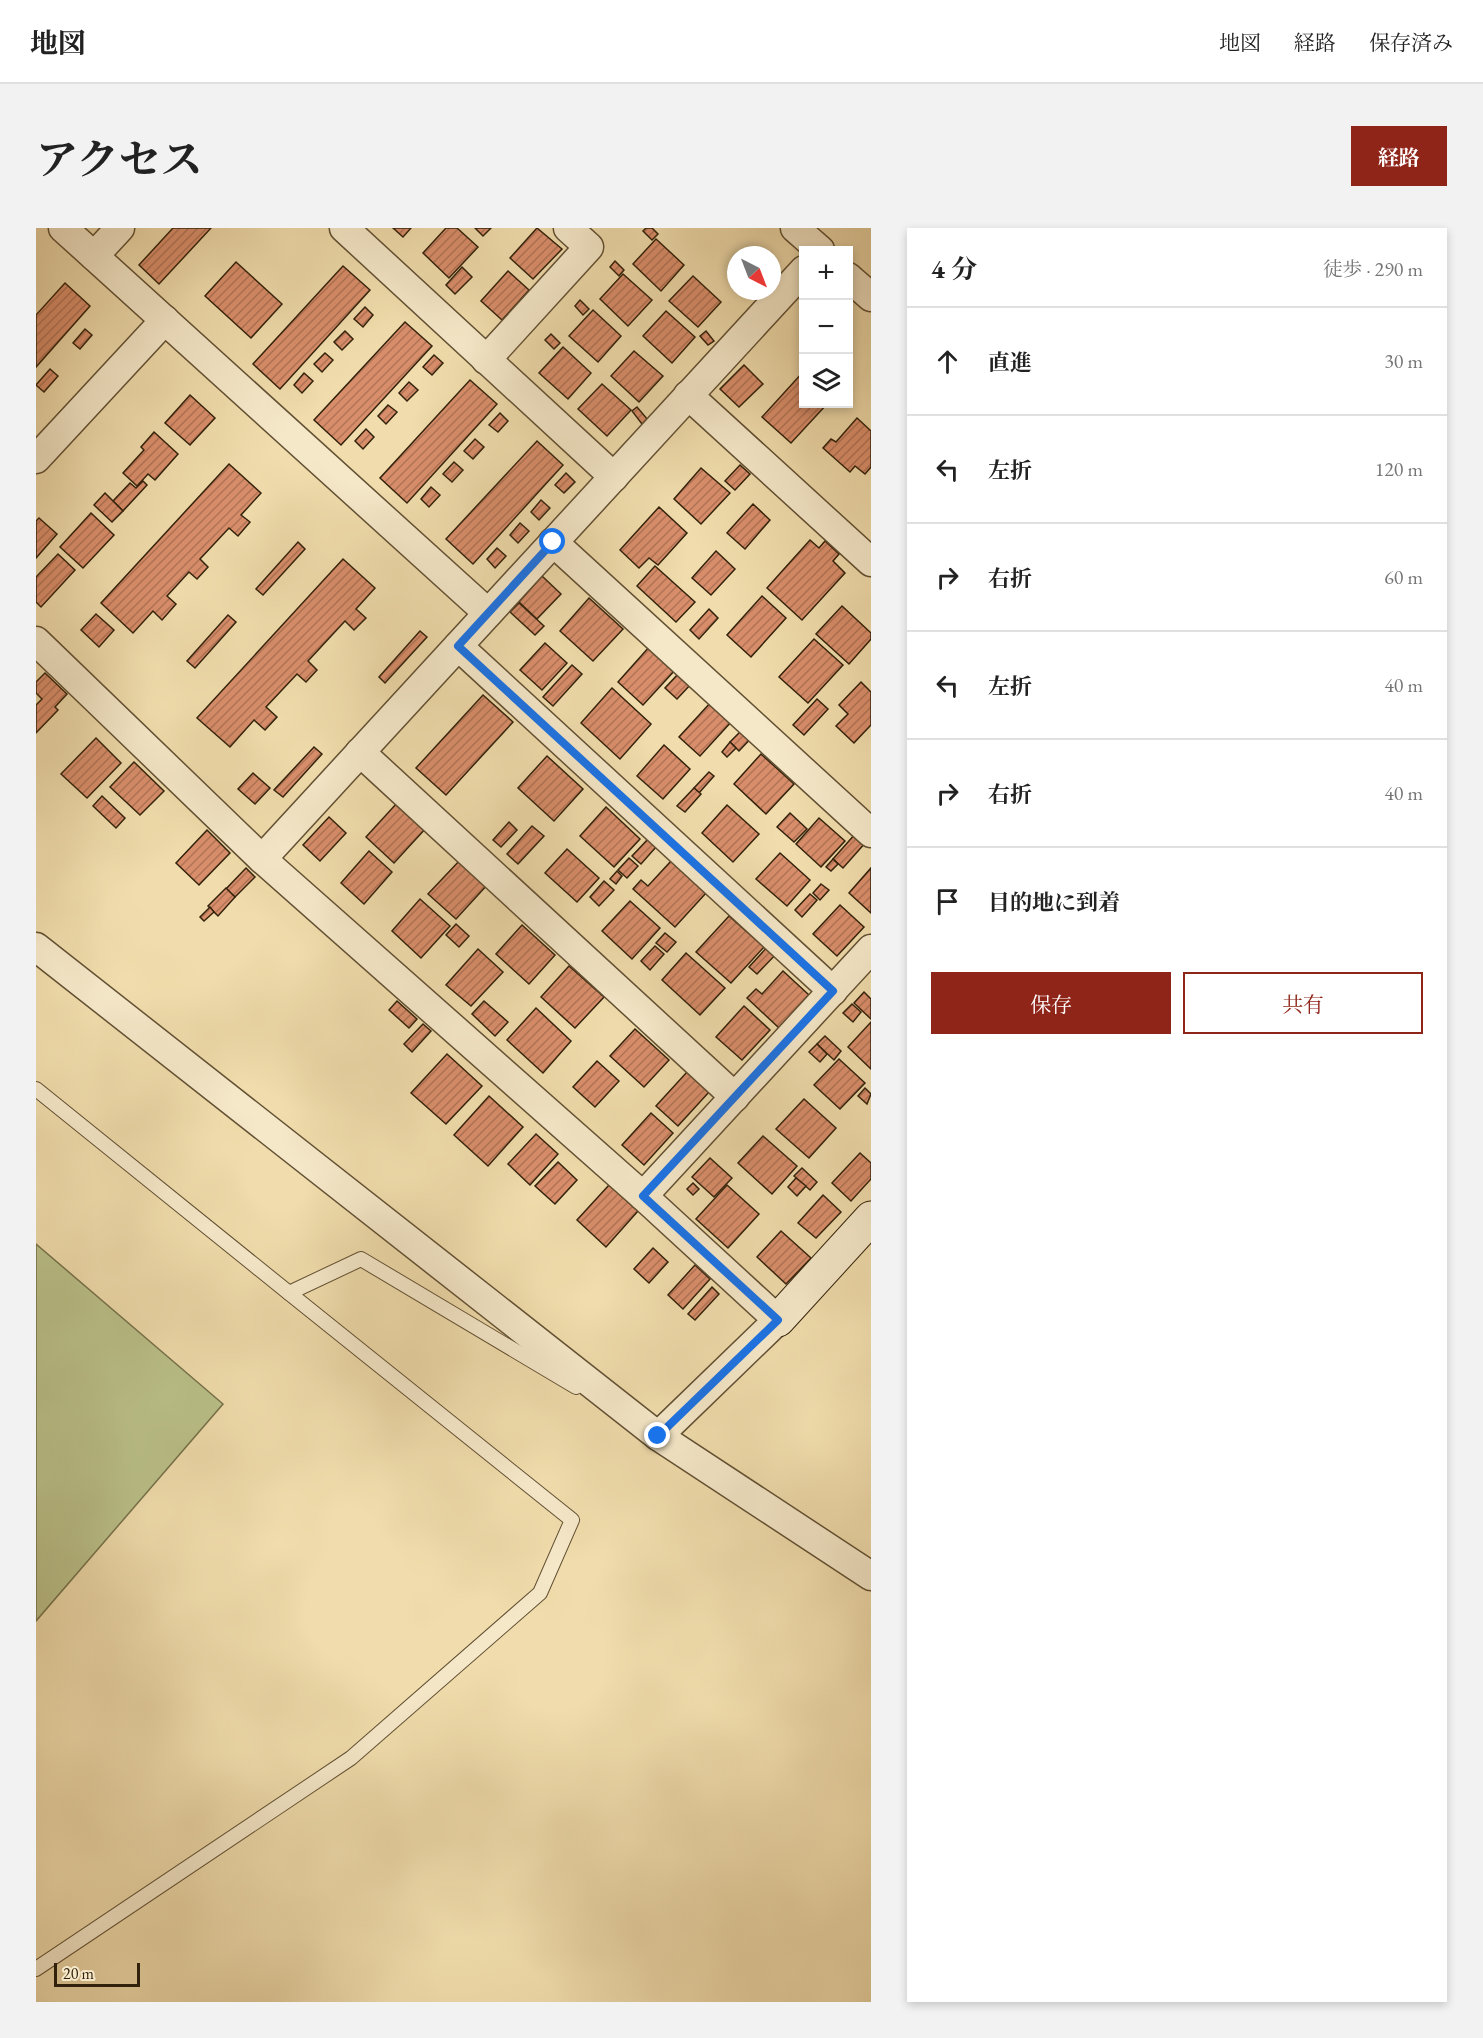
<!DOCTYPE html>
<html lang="ja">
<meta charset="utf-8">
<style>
body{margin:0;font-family:"EB Garamond","Noto Serif JP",serif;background:#f2f2f2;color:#222}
.controls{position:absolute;right:18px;top:18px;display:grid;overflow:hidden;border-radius:0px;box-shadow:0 3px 9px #0003}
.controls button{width:54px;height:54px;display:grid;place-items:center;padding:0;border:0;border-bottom:2px solid #e0e0e0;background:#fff;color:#222;font:30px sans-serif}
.compass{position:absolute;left:691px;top:18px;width:54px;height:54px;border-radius:50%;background:#fff;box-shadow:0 3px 9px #0003;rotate:138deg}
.scale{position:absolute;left:18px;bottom:15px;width:86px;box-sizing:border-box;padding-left:6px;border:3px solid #33220b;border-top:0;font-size:16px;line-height:21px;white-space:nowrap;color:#33220b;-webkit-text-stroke:4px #f5e8c9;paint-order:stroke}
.stop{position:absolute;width:18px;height:18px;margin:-14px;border:4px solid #1a73e8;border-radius:50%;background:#fff}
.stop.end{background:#1a73e8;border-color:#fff;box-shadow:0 2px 6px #0008}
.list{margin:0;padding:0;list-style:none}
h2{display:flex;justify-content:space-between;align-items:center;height:78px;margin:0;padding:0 24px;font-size:26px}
h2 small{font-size:20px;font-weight:400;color:#767676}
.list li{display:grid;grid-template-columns:39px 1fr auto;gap:18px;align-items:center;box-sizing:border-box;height:108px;padding:0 24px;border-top:2px solid #e0e0e0}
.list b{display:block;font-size:22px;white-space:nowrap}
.list em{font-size:20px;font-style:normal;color:#767676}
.actions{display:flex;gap:12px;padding:18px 24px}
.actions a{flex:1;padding:14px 0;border:2px solid #8f2418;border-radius:0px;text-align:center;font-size:21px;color:#8f2418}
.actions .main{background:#8f2418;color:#fff}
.icon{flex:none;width:33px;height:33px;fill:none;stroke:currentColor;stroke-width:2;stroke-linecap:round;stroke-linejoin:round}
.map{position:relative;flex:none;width:835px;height:1774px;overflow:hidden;border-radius:0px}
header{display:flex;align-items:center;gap:36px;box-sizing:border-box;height:84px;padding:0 30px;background:#fff;border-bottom:2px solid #e0e0e0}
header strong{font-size:28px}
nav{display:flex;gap:33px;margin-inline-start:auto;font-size:21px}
.intro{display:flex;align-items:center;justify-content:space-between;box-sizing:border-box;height:144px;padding:0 36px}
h1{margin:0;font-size:42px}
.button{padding:15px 27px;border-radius:0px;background:#8f2418;color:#fff;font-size:21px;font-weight:700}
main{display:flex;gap:36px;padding:0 36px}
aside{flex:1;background:#fff;border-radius:0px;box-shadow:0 3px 9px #0003}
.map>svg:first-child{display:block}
.park{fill:#bac089;stroke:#76714a;stroke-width:1.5}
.building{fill:url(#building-hatch);stroke:#33220b;stroke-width:1.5}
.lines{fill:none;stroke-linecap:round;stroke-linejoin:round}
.lane-casing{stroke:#625033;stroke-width:16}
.street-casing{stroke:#625033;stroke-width:31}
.secondary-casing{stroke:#33220b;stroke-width:35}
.lane{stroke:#f5e8c9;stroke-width:14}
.street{stroke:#f5e8c9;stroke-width:28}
.secondary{stroke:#f5e8c9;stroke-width:33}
.route{stroke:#1a73e8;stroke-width:8}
</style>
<header>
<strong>地図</strong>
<nav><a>地図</a><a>経路</a><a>保存済み</a></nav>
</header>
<div class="intro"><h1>アクセス</h1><a class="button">経路</a></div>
<main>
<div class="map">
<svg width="835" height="1774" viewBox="0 0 835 1774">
<defs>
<pattern id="building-hatch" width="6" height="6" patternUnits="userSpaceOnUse" patternTransform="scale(1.5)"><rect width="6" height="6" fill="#d98e6b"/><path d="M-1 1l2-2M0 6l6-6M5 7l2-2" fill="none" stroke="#b17456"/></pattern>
</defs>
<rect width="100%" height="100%" fill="#f0dcac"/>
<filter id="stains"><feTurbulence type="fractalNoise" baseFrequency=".00333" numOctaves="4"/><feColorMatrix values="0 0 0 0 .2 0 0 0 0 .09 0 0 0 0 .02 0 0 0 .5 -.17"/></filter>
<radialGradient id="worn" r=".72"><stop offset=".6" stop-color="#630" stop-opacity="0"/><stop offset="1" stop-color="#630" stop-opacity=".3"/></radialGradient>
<path class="park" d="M 0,1016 L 187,1176 L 0,1393 Z"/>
<g class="building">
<path d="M 137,0 L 175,0 L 123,56 L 103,37 Z"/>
<path d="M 357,0 L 375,0 L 367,9 Z"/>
<path d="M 410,0 L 421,0 L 442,19 L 413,50 L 387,25 Z"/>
<path d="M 439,0 L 455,0 L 447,8 Z"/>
<path d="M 501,0 L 526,21 L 497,51 L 474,30 Z"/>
<path d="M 610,0 L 616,0 L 622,6 L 616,12 L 607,3 Z"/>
<path d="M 620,11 L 648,37 L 625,63 L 597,36 Z"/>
<path d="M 579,33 L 588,42 L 583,48 L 574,39 Z"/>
<path d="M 200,34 L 246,76 L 215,110 L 169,68 Z"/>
<path d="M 307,38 L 334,62 L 244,161 L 217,136 Z"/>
<path d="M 426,39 L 436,49 L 419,66 L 410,57 Z"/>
<path d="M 472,43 L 493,62 L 466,92 L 445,73 Z"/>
<path d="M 587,46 L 616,72 L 592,98 L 564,71 Z"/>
<path d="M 657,48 L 685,74 L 662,99 L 633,73 Z"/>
<path d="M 29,55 L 54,78 L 0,139 L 0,87 Z"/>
<path d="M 544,72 L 553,81 L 547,87 L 539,78 Z"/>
<path d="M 329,79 L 337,87 L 327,99 L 318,91 Z"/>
<path d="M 557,82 L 585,108 L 562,134 L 533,108 Z"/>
<path d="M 630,83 L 659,109 L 636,135 L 607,108 Z"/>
<path d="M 369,94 L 396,118 L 305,217 L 278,192 Z"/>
<path d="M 49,101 L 56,107 L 44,121 L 37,115 Z"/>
<path d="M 309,103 L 317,111 L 306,122 L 298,114 Z"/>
<path d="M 670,103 L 678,113 L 672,117 L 664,108 Z"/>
<path d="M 515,106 L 524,115 L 518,121 L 509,112 Z"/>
<path d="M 527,119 L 555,145 L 532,171 L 503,145 Z"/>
<path d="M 598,123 L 627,148 L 603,174 L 575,148 Z"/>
<path d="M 289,125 L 297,132 L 286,144 L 278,136 Z"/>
<path d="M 398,127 L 407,135 L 396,147 L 387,139 Z"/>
<path d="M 708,137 L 727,156 L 703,179 L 684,161 Z"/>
<path d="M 14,141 L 22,148 L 8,164 L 0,157 Z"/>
<path d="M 768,143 L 768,176 L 791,176 L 755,215 L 726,189 Z"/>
<path d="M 268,145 L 277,153 L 266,165 L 258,157 Z"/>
<path d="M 434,152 L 461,176 L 371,275 L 344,250 Z"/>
<path d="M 373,154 L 382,162 L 371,173 L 363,165 Z"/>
<path d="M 566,156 L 595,182 L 571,208 L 542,181 Z"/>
<path d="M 154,167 L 179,190 L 154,217 L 129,195 Z"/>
<path d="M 352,177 L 361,184 L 350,196 L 342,188 Z"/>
<path d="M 601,179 L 612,192 L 606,196 L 596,183 Z"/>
<path d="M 464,185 L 472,193 L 462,204 L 453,197 Z"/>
<path d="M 821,190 L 835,203 L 835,239 L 829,246 L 819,238 L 814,244 L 787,220 L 795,211 L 800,214 Z"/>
<path d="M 330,201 L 338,209 L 327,221 L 319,213 Z"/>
<path d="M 118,204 L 142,226 L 119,252 L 112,246 L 101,258 L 87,245 L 108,222 L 105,219 Z"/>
<path d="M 439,211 L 448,219 L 437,231 L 428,223 Z"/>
<path d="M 501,213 L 527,237 L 437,336 L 410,311 Z"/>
<path d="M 418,234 L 427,242 L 416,254 L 407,246 Z"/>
<path d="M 193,236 L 225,265 L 205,287 L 214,294 L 202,308 L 193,300 L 164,331 L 172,339 L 161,351 L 153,344 L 131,368 L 140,376 L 126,392 L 117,383 L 97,405 L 65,375 Z"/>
<path d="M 704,237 L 714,246 L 699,262 L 689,253 Z"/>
<path d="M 665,240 L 694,265 L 665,296 L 638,271 Z"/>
<path d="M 530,245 L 539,254 L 528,265 L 519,257 Z"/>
<path d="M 107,253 L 111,257 L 87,283 L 77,273 L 94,255 L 100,260 Z"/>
<path d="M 395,259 L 404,267 L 393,279 L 385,271 Z"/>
<path d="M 69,265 L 87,283 L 76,294 L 58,277 Z"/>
<path d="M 505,272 L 514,280 L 503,292 L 495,284 Z"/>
<path d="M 717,276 L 734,292 L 709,321 L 691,305 Z"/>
<path d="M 623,279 L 651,305 L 622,337 L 613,330 L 603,340 L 584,322 Z"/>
<path d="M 55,285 L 78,307 L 47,340 L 24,319 Z"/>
<path d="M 3,290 L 21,306 L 0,330 L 0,293 Z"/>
<path d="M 484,295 L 493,303 L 482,315 L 474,307 Z"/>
<path d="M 774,312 L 783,320 L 789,313 L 803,326 L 797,333 L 809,345 L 766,392 L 731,360 Z"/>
<path d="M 262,314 L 269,321 L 227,367 L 220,361 Z"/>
<path d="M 461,320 L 470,328 L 459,340 L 451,331 Z"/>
<path d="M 680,323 L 699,341 L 675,367 L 656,350 Z"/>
<path d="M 22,326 L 39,342 L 5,379 L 0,374 L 0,349 Z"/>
<path d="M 307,331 L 339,360 L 320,381 L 330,390 L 318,402 L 309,393 L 272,433 L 281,442 L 270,454 L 261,446 L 230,479 L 241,489 L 229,502 L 218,492 L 194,519 L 161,490 Z"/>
<path d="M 619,338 L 659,374 L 640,394 L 601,358 Z"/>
<path d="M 506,348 L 525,366 L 501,391 L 483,374 Z"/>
<path d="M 726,368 L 750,390 L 715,429 L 691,407 Z"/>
<path d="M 553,370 L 587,401 L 557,433 L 524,403 Z"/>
<path d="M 483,375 L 508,398 L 499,407 L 474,384 Z"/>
<path d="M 806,378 L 835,405 L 835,411 L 813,436 L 780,406 Z"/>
<path d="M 673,381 L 682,390 L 663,411 L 654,402 Z"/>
<path d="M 60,386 L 78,402 L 63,419 L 45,402 Z"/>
<path d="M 192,387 L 200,394 L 159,440 L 151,433 Z"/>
<path d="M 384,403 L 391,409 L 349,455 L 343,449 Z"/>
<path d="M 778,411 L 807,437 L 772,475 L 743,449 Z"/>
<path d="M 509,415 L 531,435 L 506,462 L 484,442 Z"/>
<path d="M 614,418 L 640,441 L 607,477 L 582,454 Z"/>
<path d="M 536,437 L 546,446 L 517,478 L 507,469 Z"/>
<path d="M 9,445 L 31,466 L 19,479 L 22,482 L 0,505 L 0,477 L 6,471 L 0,465 L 0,454 Z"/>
<path d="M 643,445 L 655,456 L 641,471 L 629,460 Z"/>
<path d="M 825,454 L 835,464 L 835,497 L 818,515 L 800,498 L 812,486 L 803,477 Z"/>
<path d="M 576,460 L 615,496 L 584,531 L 545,495 Z"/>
<path d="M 447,467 L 477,494 L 410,567 L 380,540 Z"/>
<path d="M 781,471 L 792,481 L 768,507 L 757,497 Z"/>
<path d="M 675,474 L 696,493 L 664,528 L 643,509 Z"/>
<path d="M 711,497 L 720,505 L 703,523 L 694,514 Z"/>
<path d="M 60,510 L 85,535 L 51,570 L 25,546 Z"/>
<path d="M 694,514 L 700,520 L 691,529 L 686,524 Z"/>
<path d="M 628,517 L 654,541 L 627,571 L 601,548 Z"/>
<path d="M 278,519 L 286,526 L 247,569 L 238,562 Z"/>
<path d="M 725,526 L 758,556 L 730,586 L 698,556 Z"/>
<path d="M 511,528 L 547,561 L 518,593 L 482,560 Z"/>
<path d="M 98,534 L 128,563 L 104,587 L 74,559 Z"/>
<path d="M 673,544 L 678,548 L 663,565 L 658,560 Z"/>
<path d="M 217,545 L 234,560 L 219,576 L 202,561 Z"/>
<path d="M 658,560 L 665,566 L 649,584 L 641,578 Z"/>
<path d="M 66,568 L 89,590 L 80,600 L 57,578 Z"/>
<path d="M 361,575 L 390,600 L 358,635 L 330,609 Z"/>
<path d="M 691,577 L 723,606 L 697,634 L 666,605 Z"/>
<path d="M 570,579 L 604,611 L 578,639 L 544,608 Z"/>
<path d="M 754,585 L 771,601 L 758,614 L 741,599 Z"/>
<path d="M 293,589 L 310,605 L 284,633 L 267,617 Z"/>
<path d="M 783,590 L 809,613 L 785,639 L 760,616 Z"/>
<path d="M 473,594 L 481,602 L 465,619 L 457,612 Z"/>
<path d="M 496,598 L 508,608 L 482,636 L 471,626 Z"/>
<path d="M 171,602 L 194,625 L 163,657 L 140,635 Z"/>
<path d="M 820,605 L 830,614 L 807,640 L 797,631 Z"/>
<path d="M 612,611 L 620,619 L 605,636 L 596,628 Z"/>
<path d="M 531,621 L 563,650 L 541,674 L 509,645 Z"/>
<path d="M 333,623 L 356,644 L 328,676 L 305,655 Z"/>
<path d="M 744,625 L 774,652 L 751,678 L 720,651 Z"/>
<path d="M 593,630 L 602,638 L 591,650 L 582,642 Z"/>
<path d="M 425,631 L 452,656 L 420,691 L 392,666 Z"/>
<path d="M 797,631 L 802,636 L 795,643 L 790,639 Z"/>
<path d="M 635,633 L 670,665 L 639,699 L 597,661 L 605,652 L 612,658 Z"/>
<path d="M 210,640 L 219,649 L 199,669 L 190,661 Z"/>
<path d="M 835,640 L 835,685 L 813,665 Z"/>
<path d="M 581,643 L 586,648 L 580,656 L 574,651 Z"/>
<path d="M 568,653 L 578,662 L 563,678 L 554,669 Z"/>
<path d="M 785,656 L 793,662 L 784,672 L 777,665 Z"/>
<path d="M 190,660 L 199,669 L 182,688 L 172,678 Z"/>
<path d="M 774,666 L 781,672 L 766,689 L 759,682 Z"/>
<path d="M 384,671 L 414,698 L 385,730 L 356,703 Z"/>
<path d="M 594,673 L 624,700 L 596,731 L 566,703 Z"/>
<path d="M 804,677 L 828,699 L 801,728 L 777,706 Z"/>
<path d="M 174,679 L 178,684 L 168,693 L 164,689 Z"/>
<path d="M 693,688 L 728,719 L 695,755 L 660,724 Z"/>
<path d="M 420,696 L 433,708 L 423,719 L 410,707 Z"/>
<path d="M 486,697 L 519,727 L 493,756 L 460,726 Z"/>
<path d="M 629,705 L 640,714 L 631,724 L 620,715 Z"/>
<path d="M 734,716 L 742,724 L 721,746 L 713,739 Z"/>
<path d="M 619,718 L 628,726 L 614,742 L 605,733 Z"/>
<path d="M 442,721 L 467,744 L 435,778 L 410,757 Z"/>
<path d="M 650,725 L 689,760 L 664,787 L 626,752 Z"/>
<path d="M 533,738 L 568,769 L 539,800 L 505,769 Z"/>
<path d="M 747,743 L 773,767 L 743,800 L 711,770 L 720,761 L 726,766 Z"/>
<path d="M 828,764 L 835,771 L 835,791 L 818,775 Z"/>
<path d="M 361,773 L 381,791 L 373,800 L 353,782 Z"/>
<path d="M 448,773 L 472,794 L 459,808 L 436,786 Z"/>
<path d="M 816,776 L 825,784 L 817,794 L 807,785 Z"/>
<path d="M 708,778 L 734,802 L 706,832 L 680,809 Z"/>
<path d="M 500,780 L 535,813 L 507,845 L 471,812 Z"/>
<path d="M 835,794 L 835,841 L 812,819 Z"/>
<path d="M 387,796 L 395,803 L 376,824 L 368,816 Z"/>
<path d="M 599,801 L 633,832 L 608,859 L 574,828 Z"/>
<path d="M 789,808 L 805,823 L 798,832 L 781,816 Z"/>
<path d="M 781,816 L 791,826 L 784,834 L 773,824 Z"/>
<path d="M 411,826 L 446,858 L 410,896 L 375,865 Z"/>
<path d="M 803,831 L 829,855 L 804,881 L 778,857 Z"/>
<path d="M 561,833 L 583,853 L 559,879 L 537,859 Z"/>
<path d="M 651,844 L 673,864 L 642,898 L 620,878 Z"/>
<path d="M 829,860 L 835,866 L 831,876 L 822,868 Z"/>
<path d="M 453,868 L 487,899 L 452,938 L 418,907 Z"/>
<path d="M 768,871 L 800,900 L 773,930 L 740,901 Z"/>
<path d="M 615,885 L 637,905 L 608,937 L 586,917 Z"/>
<path d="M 500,906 L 522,926 L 494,957 L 472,936 Z"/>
<path d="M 727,908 L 761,938 L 736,966 L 702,935 Z"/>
<path d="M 824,925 L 835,935 L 835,951 L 815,973 L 796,955 Z"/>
<path d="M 674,930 L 696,950 L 678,969 L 656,949 Z"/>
<path d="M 522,934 L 541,952 L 519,976 L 499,958 Z"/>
<path d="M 766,940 L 781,954 L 774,962 L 758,948 Z"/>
<path d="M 760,950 L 770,958 L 761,968 L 752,959 Z"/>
<path d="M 657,955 L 663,961 L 657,967 L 651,961 Z"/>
<path d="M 573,957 L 602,983 L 570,1019 L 541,992 Z"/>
<path d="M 691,957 L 723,986 L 692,1020 L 660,991 Z"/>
<path d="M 787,967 L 805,984 L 780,1010 L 762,995 Z"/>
<path d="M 745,1003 L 775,1030 L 750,1056 L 721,1029 Z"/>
<path d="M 617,1020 L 632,1034 L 613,1055 L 598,1041 Z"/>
<path d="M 659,1037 L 674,1051 L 647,1081 L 632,1067 Z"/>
<path d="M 676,1059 L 683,1066 L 659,1092 L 652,1086 Z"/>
</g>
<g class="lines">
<defs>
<g id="lane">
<path d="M 0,861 L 253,1065"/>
<path d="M 0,1741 L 315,1530 L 504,1365 L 536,1292 L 253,1065 L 325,1031 L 540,1159"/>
</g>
<g id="street">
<path d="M 27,0 L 452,385"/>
<path d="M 308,0 L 578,249"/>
<path d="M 759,0 L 784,22"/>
<path d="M 58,28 L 84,0"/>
<path d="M 812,49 L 835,69"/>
<path d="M 450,132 L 553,19 L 532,0"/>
<path d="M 652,167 L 835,334"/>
<path d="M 0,231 L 129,92"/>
<path d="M 517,314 L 835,605"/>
<path d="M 0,413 L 226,631 L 607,968 L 742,1092 L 622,1208"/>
<path d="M 422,418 L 797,763"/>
<path d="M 324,524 L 699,869"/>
<path d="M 226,631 L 768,42"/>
<path d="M 0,719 L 622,1208 L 835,1348"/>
<path d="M 607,968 L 835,721"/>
</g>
<path id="secondary" d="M 742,1092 L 835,990"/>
</defs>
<use href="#lane" class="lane-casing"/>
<use href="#street" class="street-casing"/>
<use href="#secondary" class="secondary-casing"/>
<use href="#lane" class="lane"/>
<use href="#street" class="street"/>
<use href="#secondary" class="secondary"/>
</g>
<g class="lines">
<path class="route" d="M 517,314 L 422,418 L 797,763 L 607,968 L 742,1092 L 622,1208"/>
</g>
<rect width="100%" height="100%" filter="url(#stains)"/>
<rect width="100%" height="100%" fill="url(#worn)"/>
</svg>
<div class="controls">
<button>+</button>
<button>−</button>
<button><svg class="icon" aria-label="layers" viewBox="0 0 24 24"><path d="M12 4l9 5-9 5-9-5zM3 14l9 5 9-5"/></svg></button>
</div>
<svg class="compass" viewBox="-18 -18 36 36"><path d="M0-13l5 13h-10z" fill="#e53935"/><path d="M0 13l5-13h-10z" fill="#767676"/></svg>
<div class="scale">20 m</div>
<div class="stop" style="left:517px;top:314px"></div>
<div class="stop end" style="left:622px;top:1208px"></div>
</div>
<aside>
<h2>4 分<small>徒歩 · 290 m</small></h2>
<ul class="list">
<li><svg class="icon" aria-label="ahead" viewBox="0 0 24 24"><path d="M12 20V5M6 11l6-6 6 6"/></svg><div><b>直進</b></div><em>30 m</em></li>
<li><svg class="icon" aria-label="left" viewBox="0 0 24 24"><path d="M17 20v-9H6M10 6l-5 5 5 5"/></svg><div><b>左折</b></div><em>120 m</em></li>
<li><svg class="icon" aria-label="right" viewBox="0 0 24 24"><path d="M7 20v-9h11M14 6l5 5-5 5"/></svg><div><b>右折</b></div><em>60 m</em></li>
<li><svg class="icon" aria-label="left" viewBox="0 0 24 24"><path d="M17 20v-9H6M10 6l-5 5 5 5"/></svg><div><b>左折</b></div><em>40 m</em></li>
<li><svg class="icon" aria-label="right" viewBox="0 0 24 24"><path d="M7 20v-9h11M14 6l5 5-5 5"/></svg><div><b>右折</b></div><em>40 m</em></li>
<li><svg class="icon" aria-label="arrive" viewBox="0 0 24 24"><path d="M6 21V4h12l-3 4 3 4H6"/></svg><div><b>目的地に到着</b></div></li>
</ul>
<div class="actions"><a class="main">保存</a><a>共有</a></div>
</aside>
</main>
